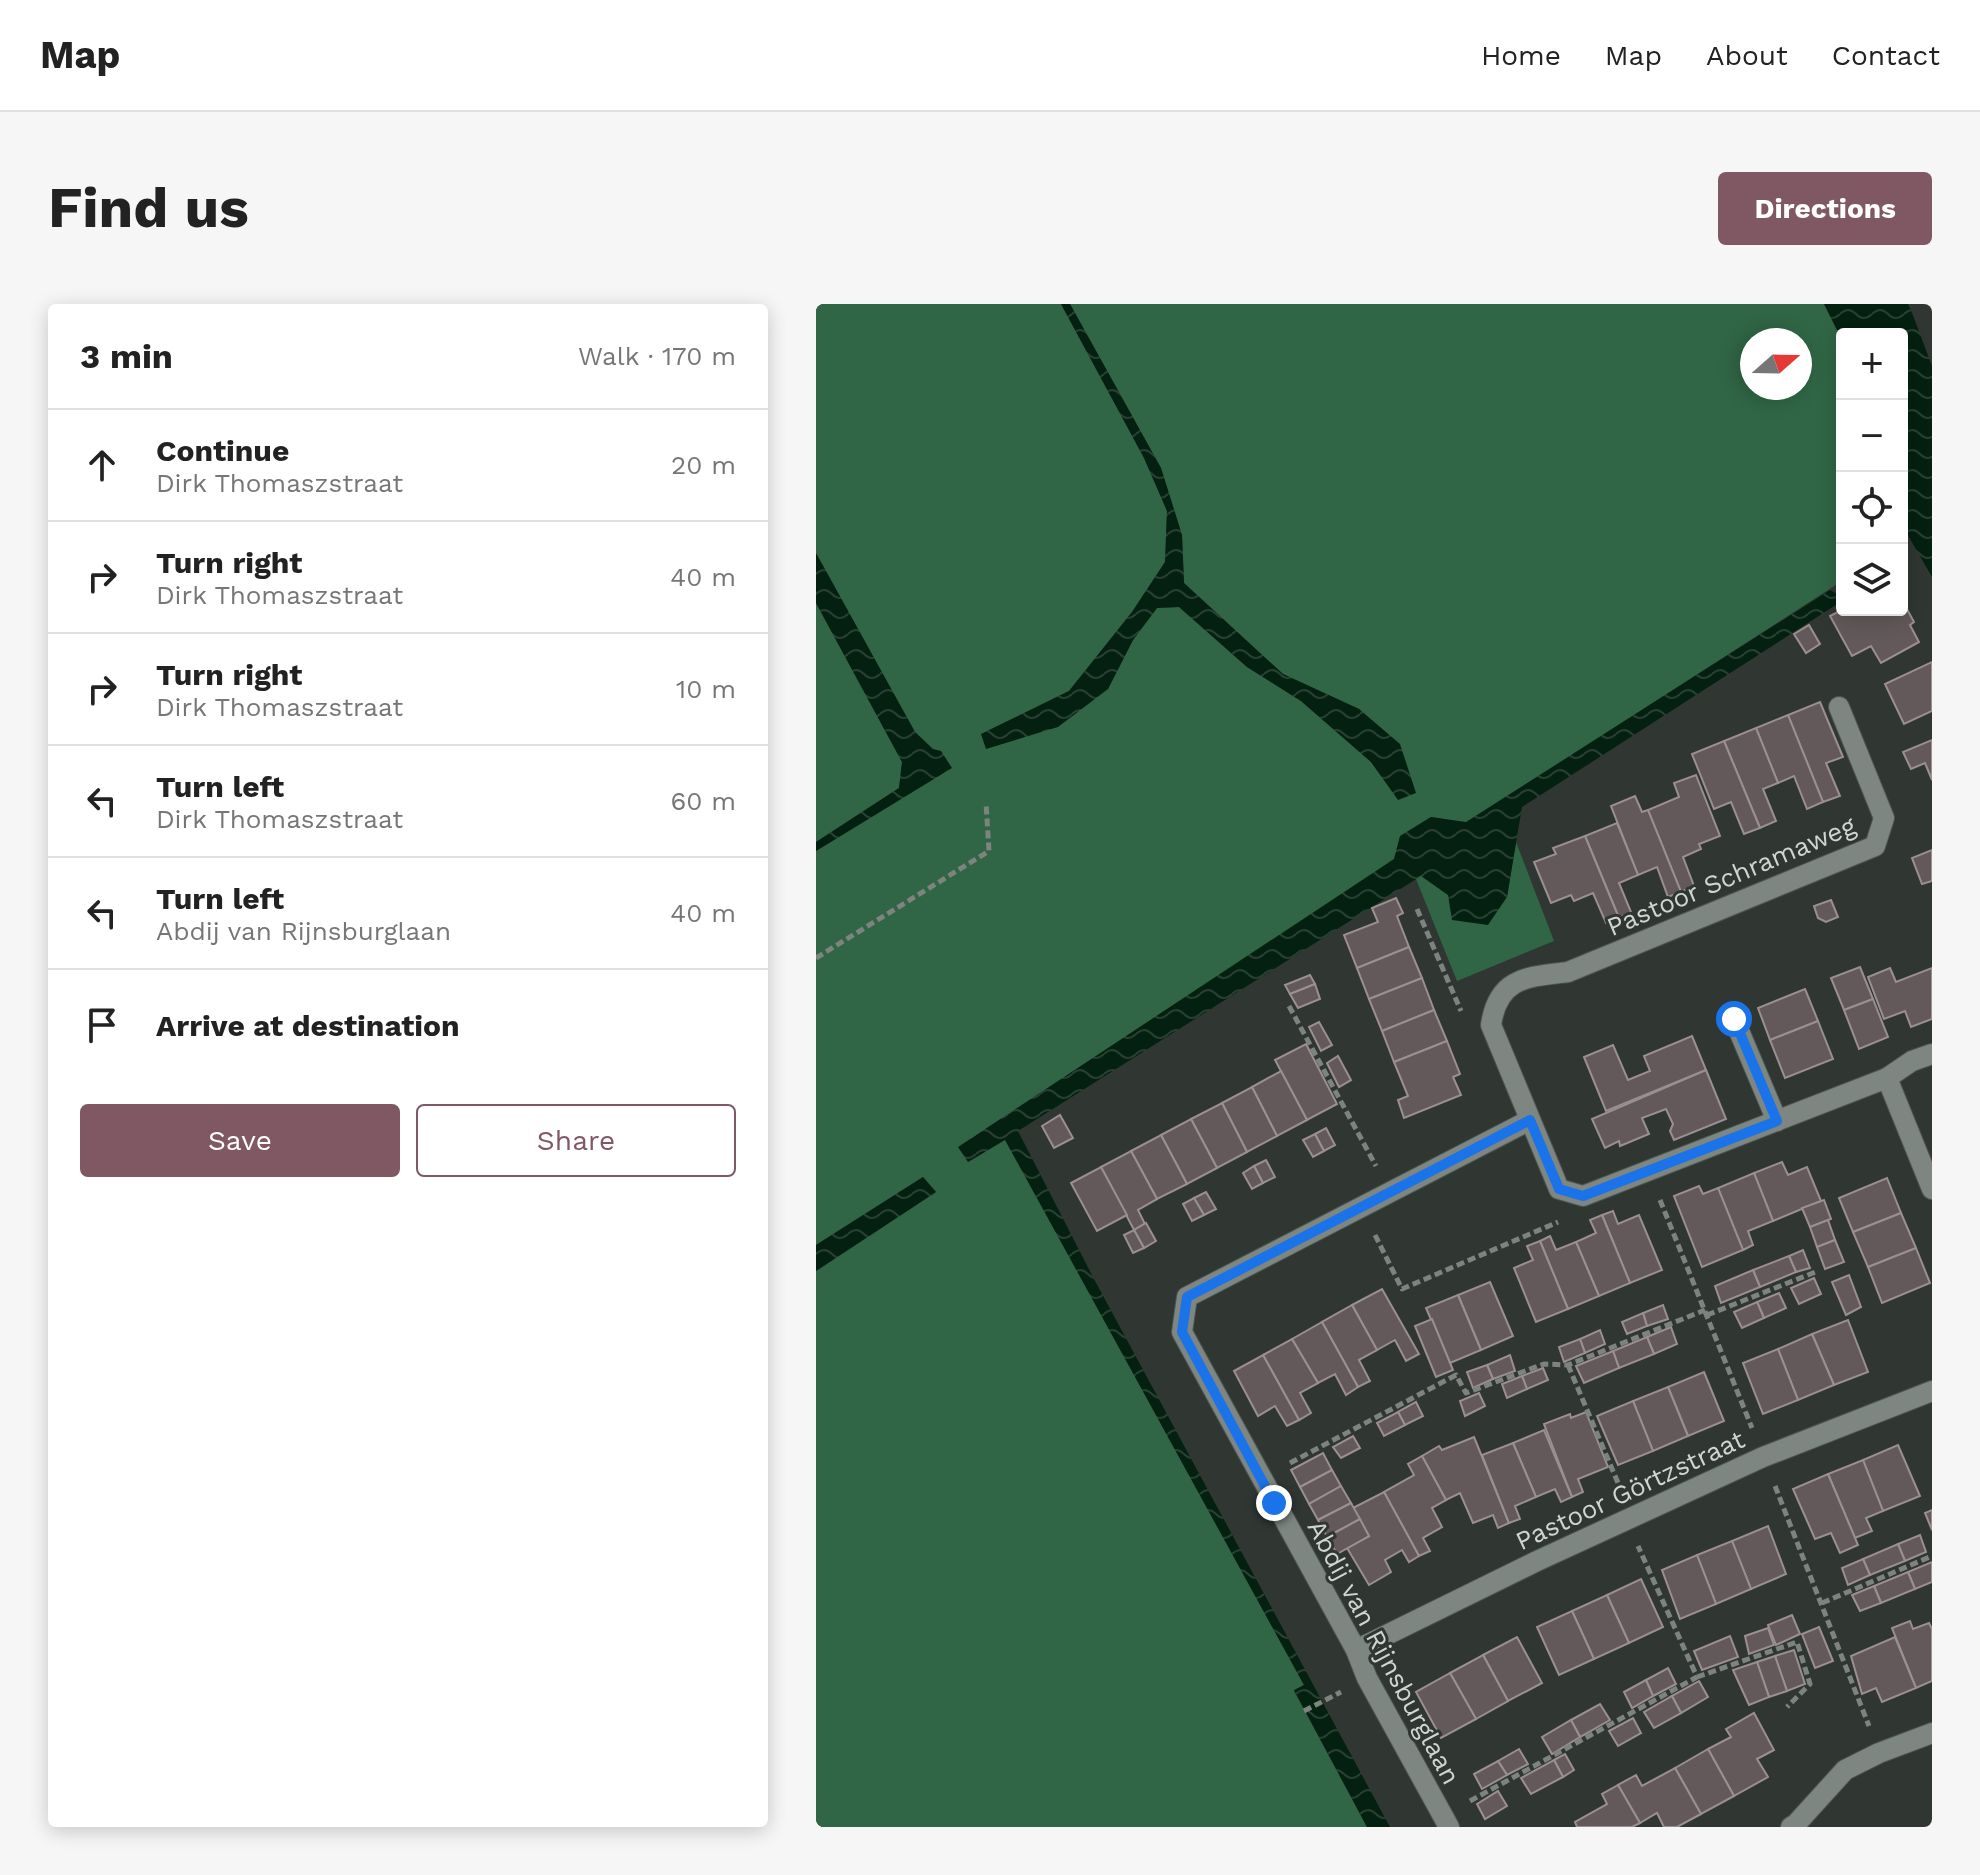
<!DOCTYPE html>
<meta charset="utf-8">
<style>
body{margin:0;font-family:"Work Sans",sans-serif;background:#f6f6f6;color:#222}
.controls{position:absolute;right:24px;top:24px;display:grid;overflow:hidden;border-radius:8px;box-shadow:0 4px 20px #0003}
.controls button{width:72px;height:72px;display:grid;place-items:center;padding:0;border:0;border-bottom:2px solid #e0e0e0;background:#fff;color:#222;font:40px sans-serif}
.compass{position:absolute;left:924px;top:24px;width:72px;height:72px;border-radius:50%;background:#fff;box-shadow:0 4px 20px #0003;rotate:70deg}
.stop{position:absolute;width:24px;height:24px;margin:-18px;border:6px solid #1a73e8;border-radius:50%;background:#fff}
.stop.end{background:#1a73e8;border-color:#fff;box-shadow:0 2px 8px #0008}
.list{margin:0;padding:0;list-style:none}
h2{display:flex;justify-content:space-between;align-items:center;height:104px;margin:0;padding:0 32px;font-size:34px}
h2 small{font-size:26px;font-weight:400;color:#767676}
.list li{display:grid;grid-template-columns:52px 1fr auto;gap:24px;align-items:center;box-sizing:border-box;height:112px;padding:0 32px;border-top:2px solid #e0e0e0}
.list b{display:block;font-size:30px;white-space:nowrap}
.list p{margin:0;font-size:26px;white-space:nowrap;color:#767676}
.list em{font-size:26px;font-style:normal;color:#767676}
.actions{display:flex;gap:16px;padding:24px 32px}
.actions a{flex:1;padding:18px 0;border:2px solid #7f5863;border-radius:8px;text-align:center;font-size:28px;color:#7f5863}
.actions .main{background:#7f5863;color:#fff}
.icon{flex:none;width:44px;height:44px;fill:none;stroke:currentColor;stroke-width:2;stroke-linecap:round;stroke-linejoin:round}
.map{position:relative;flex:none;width:1116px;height:1523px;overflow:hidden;border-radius:8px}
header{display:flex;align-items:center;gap:48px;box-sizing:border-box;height:112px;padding:0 40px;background:#fff;border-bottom:2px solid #e0e0e0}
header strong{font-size:38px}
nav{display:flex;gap:44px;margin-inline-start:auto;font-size:28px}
.intro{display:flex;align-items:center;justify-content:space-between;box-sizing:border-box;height:192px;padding:0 48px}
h1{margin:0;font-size:56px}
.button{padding:20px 36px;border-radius:8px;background:#7f5863;color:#fff;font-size:28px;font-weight:700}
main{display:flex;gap:48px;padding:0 48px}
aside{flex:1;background:#fff;border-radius:8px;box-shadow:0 4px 20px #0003}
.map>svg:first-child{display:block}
.green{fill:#306645;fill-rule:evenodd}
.water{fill:url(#water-waves)}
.building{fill:#63595b;stroke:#9a8f91;stroke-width:2}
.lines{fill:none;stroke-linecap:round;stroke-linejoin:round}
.minor-casing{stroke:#4f5651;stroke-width:22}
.path{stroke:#7d837e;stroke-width:5;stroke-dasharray:8 4;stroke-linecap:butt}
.minor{stroke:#7d8680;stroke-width:20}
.route{stroke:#1a73e8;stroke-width:10}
.labels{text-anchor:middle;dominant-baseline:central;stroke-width:6;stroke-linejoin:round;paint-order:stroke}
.street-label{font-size:26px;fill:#d0d5d1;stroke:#303732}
</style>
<header>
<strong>Map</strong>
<nav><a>Home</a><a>Map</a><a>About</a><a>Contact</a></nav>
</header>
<div class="intro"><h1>Find us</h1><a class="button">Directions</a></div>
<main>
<aside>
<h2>3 min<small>Walk · 170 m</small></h2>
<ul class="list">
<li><svg class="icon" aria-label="ahead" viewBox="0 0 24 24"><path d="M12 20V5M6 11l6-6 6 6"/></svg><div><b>Continue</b><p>Dirk Thomaszstraat</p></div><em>20 m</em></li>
<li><svg class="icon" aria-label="right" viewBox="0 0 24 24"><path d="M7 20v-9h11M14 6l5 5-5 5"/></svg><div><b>Turn right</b><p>Dirk Thomaszstraat</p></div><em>40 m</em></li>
<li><svg class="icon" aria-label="right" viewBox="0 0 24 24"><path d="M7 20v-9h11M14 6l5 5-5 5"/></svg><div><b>Turn right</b><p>Dirk Thomaszstraat</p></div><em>10 m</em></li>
<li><svg class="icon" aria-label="left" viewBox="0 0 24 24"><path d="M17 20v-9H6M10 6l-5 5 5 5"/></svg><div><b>Turn left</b><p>Dirk Thomaszstraat</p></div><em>60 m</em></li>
<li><svg class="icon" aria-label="left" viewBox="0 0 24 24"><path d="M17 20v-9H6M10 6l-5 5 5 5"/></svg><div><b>Turn left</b><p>Abdij van Rijnsburglaan</p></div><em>40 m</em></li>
<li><svg class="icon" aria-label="arrive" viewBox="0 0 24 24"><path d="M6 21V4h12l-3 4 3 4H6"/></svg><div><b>Arrive at destination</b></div></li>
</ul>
<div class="actions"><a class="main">Save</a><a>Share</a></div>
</aside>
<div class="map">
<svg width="1116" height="1523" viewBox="0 0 1116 1523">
<defs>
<pattern id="water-waves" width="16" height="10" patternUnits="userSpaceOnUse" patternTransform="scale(2)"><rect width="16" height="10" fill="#042010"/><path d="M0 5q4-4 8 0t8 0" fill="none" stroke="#284032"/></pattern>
</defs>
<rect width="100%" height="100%" fill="#303732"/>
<g class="green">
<path d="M 0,0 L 245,0 L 328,154 L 351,207 L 349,258 L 316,308 L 253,387 L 165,430 L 292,385 L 317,336 L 341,304 L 363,303 L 431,363 L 485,397 L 555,458 L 582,495 L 543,405 L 467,370 L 368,279 L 366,231 L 345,164 L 254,0 L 1008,0 L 1026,36 L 1026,277 L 650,519 L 615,513 L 585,532 L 578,555 L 153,858 L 189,835 L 488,1381 L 478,1387 L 551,1523 L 3,1523 L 0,1518 L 0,967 L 120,888 L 107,873 L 0,941 L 0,547 L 135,464 L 99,428 L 0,249 ZM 936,36 L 984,36 L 984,84 L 936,84 Z"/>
<path d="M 0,299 L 86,458 L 83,484 L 0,538 Z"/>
<path d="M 700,538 L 738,637 L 641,677 L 600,575 L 605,571 L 632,591 L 691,593 Z"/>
</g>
<g class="water">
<path d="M 245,0 L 254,0 L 345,164 L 366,231 L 368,279 L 467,370 L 543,405 L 584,440 L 600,489 L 582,496 L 555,458 L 485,397 L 431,363 L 363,303 L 341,304 L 317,336 L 292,385 L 242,423 L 170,445 L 165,430 L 253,387 L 316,308 L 349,258 L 351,207 L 328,154 Z"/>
<path d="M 1008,0 L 1092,0 L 1095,6 L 1116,62 L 1116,273 L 1086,221 L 1086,30 L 1026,30 L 1026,36 Z"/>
<path d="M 0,249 L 99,428 L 117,445 L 125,447 L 136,464 L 0,547 L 0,538 L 83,484 L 86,458 L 0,299 Z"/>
<path d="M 1014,286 L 1026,293 L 1026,297 L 706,503 L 691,593 L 672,621 L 636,616 L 632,591 L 605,572 L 202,827 L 278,975 L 574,1523 L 551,1523 L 478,1386 L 488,1381 L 189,836 L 152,858 L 142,843 L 578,555 L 584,532 L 615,513 L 650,518 Z"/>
<path d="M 107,873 L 120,888 L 0,967 L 0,941 Z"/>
</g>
<g class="building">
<path d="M 1086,296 L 1098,318 L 1094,321 L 1103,338 L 1065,359 L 1055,342 L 1036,352 L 1014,312 L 1026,306 L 1086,306 Z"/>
<path d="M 993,321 L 1004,340 L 990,349 L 978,330 Z"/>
<path d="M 1116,358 L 1116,407 L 1088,420 L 1069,380 Z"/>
<path d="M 1004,398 L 1027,453 L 1010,459 L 1024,492 L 1007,498 L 972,411 Z"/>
<path d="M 972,411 L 1007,498 L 991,505 L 978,472 L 962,479 L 940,424 Z"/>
<path d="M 940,424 L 962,479 L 947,485 L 960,517 L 944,524 L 908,437 Z"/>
<path d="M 1116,436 L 1116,476 L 1109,459 L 1095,465 L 1087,448 Z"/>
<path d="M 908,437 L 944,524 L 928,530 L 915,498 L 898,505 L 876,450 Z"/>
<path d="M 880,471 L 904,532 L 883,540 L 885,545 L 867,553 L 878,582 L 865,588 L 832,506 L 863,493 L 858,479 Z"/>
<path d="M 819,492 L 826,508 L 832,506 L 865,588 L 852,593 L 841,563 L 822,571 L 795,502 Z"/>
<path d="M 801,519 L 822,571 L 803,579 L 815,608 L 803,614 L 769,532 Z"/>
<path d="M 769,532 L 803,614 L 790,619 L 777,589 L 758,597 L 755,591 L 735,599 L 718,558 L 740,550 L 737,544 Z"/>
<path d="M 1116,546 L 1116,577 L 1106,580 L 1096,554 Z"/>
<path d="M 580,594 L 587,609 L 581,612 L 593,643 L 541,664 L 528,631 L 562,618 L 556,604 Z"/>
<path d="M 1015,596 L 1022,613 L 1010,618 L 1002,614 L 998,602 Z"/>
<path d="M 593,643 L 606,674 L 553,695 L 541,664 Z"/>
<path d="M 1044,663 L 1057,695 L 1028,706 L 1015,674 Z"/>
<path d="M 1074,664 L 1080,678 L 1116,664 L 1116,715 L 1095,723 L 1089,707 L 1068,715 L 1052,673 Z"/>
<path d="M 494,671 L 499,680 L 474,690 L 469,681 Z"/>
<path d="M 606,674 L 618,706 L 566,727 L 553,695 Z"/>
<path d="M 499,680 L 504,695 L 482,704 L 474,690 Z"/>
<path d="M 989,685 L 1002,717 L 954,736 L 942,704 Z"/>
<path d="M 1057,695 L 1072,733 L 1043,745 L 1028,706 Z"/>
<path d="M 618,706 L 631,737 L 578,758 L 566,727 Z"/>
<path d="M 1002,717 L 1017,755 L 969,774 L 954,736 Z"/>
<path d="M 503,718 L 516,741 L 505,747 L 493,723 Z"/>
<path d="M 876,732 L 890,766 L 790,807 L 768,753 L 797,741 L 812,776 L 834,767 L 828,752 Z"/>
<path d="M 631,737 L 644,770 L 637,773 L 645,791 L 588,814 L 582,796 L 592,792 L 578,758 Z"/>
<path d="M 490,740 L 521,800 L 491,816 L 459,756 Z"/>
<path d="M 522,752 L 535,776 L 523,783 L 511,759 Z"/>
<path d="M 890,766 L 910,815 L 858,836 L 854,827 L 857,820 L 850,805 L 826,814 L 833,830 L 804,842 L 803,837 L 789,844 L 776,815 Z"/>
<path d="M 465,767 L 491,816 L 461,832 L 436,783 Z"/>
<path d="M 436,783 L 461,832 L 431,848 L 406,799 Z"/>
<path d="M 406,799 L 431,848 L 401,864 L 375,815 Z"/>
<path d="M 244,811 L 257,834 L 238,844 L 226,822 Z"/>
<path d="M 375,815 L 401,864 L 371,880 L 345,831 Z"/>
<path d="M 510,824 L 519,841 L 508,847 L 499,830 Z"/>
<path d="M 499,830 L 508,847 L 497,853 L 487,836 Z"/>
<path d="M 345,831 L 371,880 L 341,895 L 315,847 Z"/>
<path d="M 315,847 L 341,895 L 322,906 L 329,920 L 318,926 L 285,863 Z"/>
<path d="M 450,856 L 459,873 L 447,879 L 438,862 Z"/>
<path d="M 966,858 L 972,871 L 991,863 L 1005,897 L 957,917 L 938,869 Z"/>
<path d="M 438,862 L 447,879 L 436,885 L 427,869 Z"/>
<path d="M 285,863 L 311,911 L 281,927 L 255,879 Z"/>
<path d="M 938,869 L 957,917 L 932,927 L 937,941 L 927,946 L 902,884 Z"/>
<path d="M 1071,874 L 1085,909 L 1037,928 L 1023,894 Z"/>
<path d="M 883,882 L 887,890 L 902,884 L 927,946 L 886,963 L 858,892 Z"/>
<path d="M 390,888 L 400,905 L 388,911 L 378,894 Z"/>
<path d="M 378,894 L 388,911 L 376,917 L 367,900 Z"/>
<path d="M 1008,896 L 1015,915 L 994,923 L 986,904 Z"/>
<path d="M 797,907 L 802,920 L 823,911 L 846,966 L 814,979 L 786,911 Z"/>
<path d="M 1085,909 L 1100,944 L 1052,963 L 1037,928 Z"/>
<path d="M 786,911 L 814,979 L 783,992 L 760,938 L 780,929 L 774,916 Z"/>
<path d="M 1012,916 L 1019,936 L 1001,943 L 994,923 Z"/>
<path d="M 330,919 L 340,937 L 328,944 L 318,926 Z"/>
<path d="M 318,926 L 328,944 L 317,949 L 308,931 Z"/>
<path d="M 734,932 L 740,946 L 760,938 L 783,992 L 752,1005 L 724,937 Z"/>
<path d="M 1019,936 L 1028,958 L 1009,965 L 1001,943 Z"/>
<path d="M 724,937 L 752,1005 L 720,1018 L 698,964 L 717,956 L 711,942 Z"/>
<path d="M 1100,944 L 1114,979 L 1066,999 L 1052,963 Z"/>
<path d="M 987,946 L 994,964 L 980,968 L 973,952 Z"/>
<path d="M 973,952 L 980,968 L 944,983 L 937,966 Z"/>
<path d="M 937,966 L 944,983 L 905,999 L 899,982 Z"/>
<path d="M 1033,971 L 1045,1003 L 1030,1011 L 1016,978 Z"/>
<path d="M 998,974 L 1005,990 L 983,1000 L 975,984 Z"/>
<path d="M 674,978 L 697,1032 L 665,1046 L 642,991 Z"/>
<path d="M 566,985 L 603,1050 L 590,1057 L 579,1036 L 561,1046 L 536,1001 Z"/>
<path d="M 963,989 L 970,1004 L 948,1014 L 941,998 Z"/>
<path d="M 642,991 L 665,1046 L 634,1059 L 610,1004 Z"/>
<path d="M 941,998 L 948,1014 L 926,1024 L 918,1008 Z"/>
<path d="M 536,1001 L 561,1046 L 543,1056 L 554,1077 L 542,1083 L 506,1018 Z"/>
<path d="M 847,1001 L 852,1015 L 831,1022 L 827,1009 Z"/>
<path d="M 827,1009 L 831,1022 L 811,1030 L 806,1018 Z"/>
<path d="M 616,1015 L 637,1066 L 620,1073 L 599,1022 Z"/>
<path d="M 1032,1016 L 1052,1068 L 1018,1081 L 996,1030 Z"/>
<path d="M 506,1018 L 542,1083 L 530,1091 L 519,1070 L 502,1079 L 476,1035 Z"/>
<path d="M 855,1023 L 861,1040 L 838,1050 L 831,1033 Z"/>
<path d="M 784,1026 L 789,1040 L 769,1049 L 764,1035 Z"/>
<path d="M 996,1030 L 1018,1081 L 982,1096 L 962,1045 Z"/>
<path d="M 831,1033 L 838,1050 L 803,1064 L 797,1047 Z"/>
<path d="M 476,1035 L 502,1079 L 484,1089 L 495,1109 L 483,1116 L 447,1051 Z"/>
<path d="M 764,1035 L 769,1049 L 748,1058 L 743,1043 Z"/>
<path d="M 962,1045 L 982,1096 L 947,1110 L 927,1059 Z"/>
<path d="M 797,1047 L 803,1064 L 768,1079 L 760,1062 Z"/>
<path d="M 447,1051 L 483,1116 L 471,1122 L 459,1102 L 442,1112 L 418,1067 Z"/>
<path d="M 694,1051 L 699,1067 L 677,1075 L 671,1061 Z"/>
<path d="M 671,1061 L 677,1075 L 657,1084 L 651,1068 Z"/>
<path d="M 727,1064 L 732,1076 L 711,1085 L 706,1072 Z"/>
<path d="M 888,1068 L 908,1117 L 872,1132 L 852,1083 Z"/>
<path d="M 706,1072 L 711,1085 L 691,1094 L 686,1080 Z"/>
<path d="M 852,1083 L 872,1132 L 837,1147 L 817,1097 Z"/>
<path d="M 663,1089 L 669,1102 L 649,1112 L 644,1097 Z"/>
<path d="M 817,1097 L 837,1147 L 802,1161 L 781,1112 Z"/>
<path d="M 600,1098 L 607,1112 L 589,1121 L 582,1108 Z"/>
<path d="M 582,1108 L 589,1121 L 568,1132 L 561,1119 Z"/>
<path d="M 770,1108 L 792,1163 L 762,1175 L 767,1188 L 756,1193 L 728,1120 L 754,1110 L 755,1114 Z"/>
<path d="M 728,1126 L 756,1193 L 745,1198 L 739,1185 L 720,1193 L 697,1139 Z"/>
<path d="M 537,1132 L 544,1144 L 525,1154 L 517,1143 Z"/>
<path d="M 658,1133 L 693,1219 L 682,1224 L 677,1211 L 657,1219 L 644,1189 L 630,1196 L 606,1152 L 623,1142 L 626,1146 Z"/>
<path d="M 697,1139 L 720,1193 L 699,1202 L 704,1215 L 693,1219 L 666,1151 Z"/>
<path d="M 1082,1141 L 1104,1192 L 1067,1207 L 1047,1156 Z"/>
<path d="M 507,1149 L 516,1166 L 484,1183 L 475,1166 Z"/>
<path d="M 606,1152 L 630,1196 L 616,1204 L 626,1223 L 607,1234 L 614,1247 L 603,1252 L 568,1188 L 598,1171 L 592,1160 Z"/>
<path d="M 1047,1156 L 1067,1207 L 1050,1214 L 1056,1227 L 1039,1234 L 1012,1170 Z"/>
<path d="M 516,1166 L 525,1182 L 493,1200 L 484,1183 Z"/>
<path d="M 1012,1170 L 1042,1241 L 1024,1249 L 1015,1229 L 999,1235 L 977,1185 Z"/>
<path d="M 525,1182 L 535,1199 L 502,1216 L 493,1200 Z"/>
<path d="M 568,1188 L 603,1252 L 593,1258 L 586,1246 L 569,1256 L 575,1268 L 553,1281 L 531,1244 L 553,1232 L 537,1204 Z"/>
<path d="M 535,1199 L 544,1215 L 511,1233 L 502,1216 Z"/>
<path d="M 1116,1206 L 1116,1226 L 1109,1209 Z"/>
<path d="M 544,1215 L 553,1232 L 521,1250 L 511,1233 Z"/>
<path d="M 952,1222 L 970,1270 L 935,1285 L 916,1237 Z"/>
<path d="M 1104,1231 L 1110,1248 L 1089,1257 L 1082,1240 Z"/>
<path d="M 916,1237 L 935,1285 L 900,1300 L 881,1251 Z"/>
<path d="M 1082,1240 L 1089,1257 L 1054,1271 L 1047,1255 Z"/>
<path d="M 881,1251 L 900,1300 L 864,1315 L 846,1266 Z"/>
<path d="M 1047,1255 L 1054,1271 L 1032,1281 L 1026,1264 Z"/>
<path d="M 1116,1258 L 1116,1278 L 1099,1285 L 1092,1268 Z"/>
<path d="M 1092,1268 L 1099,1285 L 1065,1299 L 1058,1282 Z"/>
<path d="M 825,1275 L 847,1323 L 813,1339 L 791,1291 Z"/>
<path d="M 1058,1282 L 1065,1299 L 1044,1307 L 1036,1291 Z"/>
<path d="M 791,1291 L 813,1339 L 778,1355 L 756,1307 Z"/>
<path d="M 756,1307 L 778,1355 L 743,1371 L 721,1323 Z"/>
<path d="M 976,1311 L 984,1330 L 960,1341 L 952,1321 Z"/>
<path d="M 1094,1317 L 1097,1325 L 1113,1319 L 1116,1325 L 1116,1377 L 1100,1384 L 1076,1324 Z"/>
<path d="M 1003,1323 L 1017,1357 L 999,1364 L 986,1330 Z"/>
<path d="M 952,1324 L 958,1341 L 933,1350 L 929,1332 Z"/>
<path d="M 914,1332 L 922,1353 L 886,1366 L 878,1347 Z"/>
<path d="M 701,1333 L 726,1379 L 692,1397 L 667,1351 Z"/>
<path d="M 1079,1333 L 1100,1384 L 1066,1398 L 1060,1384 L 1046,1390 L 1035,1352 Z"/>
<path d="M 978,1346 L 989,1380 L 971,1387 L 959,1352 Z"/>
<path d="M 667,1351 L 692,1397 L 660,1415 L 634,1369 Z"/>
<path d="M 959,1352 L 971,1387 L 953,1393 L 941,1358 Z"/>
<path d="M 941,1358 L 953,1393 L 933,1401 L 917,1366 Z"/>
<path d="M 852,1364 L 860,1380 L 837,1392 L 830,1376 Z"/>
<path d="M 634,1369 L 660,1415 L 625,1434 L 600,1388 Z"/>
<path d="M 830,1376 L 837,1392 L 816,1404 L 808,1388 Z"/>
<path d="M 883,1377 L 892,1393 L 865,1409 L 856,1392 Z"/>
<path d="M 856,1392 L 865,1409 L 838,1424 L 828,1408 Z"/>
<path d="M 784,1400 L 794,1416 L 764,1433 L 755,1416 Z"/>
<path d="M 938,1409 L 958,1446 L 941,1455 L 952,1473 L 918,1492 L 892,1445 L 915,1433 L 910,1425 Z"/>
<path d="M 817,1414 L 825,1429 L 802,1442 L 793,1427 Z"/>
<path d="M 755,1416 L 764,1433 L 736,1450 L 726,1433 Z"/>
<path d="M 703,1445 L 712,1460 L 691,1471 L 682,1457 Z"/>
<path d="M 892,1445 L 918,1492 L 885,1510 L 859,1464 Z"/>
<path d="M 749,1450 L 758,1466 L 747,1473 L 738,1456 Z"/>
<path d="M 738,1456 L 747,1473 L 715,1490 L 705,1474 Z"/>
<path d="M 682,1457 L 691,1471 L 666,1485 L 658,1470 Z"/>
<path d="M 859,1464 L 885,1510 L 861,1523 L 848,1523 L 841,1509 L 824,1519 L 802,1481 L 820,1471 L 826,1482 Z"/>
<path d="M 802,1481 L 824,1519 L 816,1523 L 761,1523 L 759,1518 L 791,1500 L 786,1490 Z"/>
<path d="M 682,1487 L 691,1502 L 669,1515 L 661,1500 Z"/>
</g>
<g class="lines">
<defs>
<g id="minor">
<path d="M 1023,403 L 1068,514 L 1059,542 L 752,668 C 711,673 682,673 675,721 L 743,885 L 767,892 L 1071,774"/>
<path d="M 918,715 L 961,817"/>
<path d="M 1116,750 L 1096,757 L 1071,774 L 1116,885"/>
<path d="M 540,1346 L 721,1257 L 947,1153 L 1116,1087"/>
<path d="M 633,1523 L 551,1374 L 540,1346 L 366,1028 L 371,993 L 714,816"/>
<path d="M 975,1523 L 980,1520 L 1029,1466 L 1063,1449 L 1116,1429"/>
</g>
</defs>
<use href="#minor" class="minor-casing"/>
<g class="path">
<path d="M 601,605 L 645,707"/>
<path d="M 0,654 L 173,547 L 170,499"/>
<path d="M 473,702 L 560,862"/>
<path d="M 844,896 L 936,1124"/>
<path d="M 559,931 L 586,985 L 742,918"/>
<path d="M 891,1011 L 1002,967"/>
<path d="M 752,1061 L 805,1186"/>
<path d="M 474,1159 L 640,1071 L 650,1089 L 728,1060 L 752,1061 L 889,1006"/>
<path d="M 959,1182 L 1053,1422"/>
<path d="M 1006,1299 L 1116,1252"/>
<path d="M 881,1373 L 981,1338 L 994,1380 L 971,1403"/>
<path d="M 488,1407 L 525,1388"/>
<path d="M 654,1497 L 881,1373 L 822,1242"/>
</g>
<use href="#minor" class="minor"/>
</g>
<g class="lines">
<path class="route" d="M 458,1199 L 366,1028 L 371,993 L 714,816 L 743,885 L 767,892 L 961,817 L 918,715"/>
</g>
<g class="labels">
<g class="street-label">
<text transform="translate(915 572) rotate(-23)">Pastoor Schramaweg</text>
<text transform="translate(814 1186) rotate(-25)">Pastoor Görtzstraat</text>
<text transform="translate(568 1348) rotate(62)">Abdij van Rijnsburglaan</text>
</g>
</g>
</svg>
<div class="controls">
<button>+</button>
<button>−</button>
<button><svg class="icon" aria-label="locate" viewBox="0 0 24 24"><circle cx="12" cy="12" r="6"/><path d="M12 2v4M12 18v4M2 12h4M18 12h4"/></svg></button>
<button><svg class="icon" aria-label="layers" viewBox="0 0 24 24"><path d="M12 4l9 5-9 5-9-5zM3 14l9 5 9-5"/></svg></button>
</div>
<svg class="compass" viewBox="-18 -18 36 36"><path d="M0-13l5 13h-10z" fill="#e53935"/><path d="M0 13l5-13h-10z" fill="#767676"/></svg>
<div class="stop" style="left:918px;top:715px"></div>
<div class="stop end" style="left:458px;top:1199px"></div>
</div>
</main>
